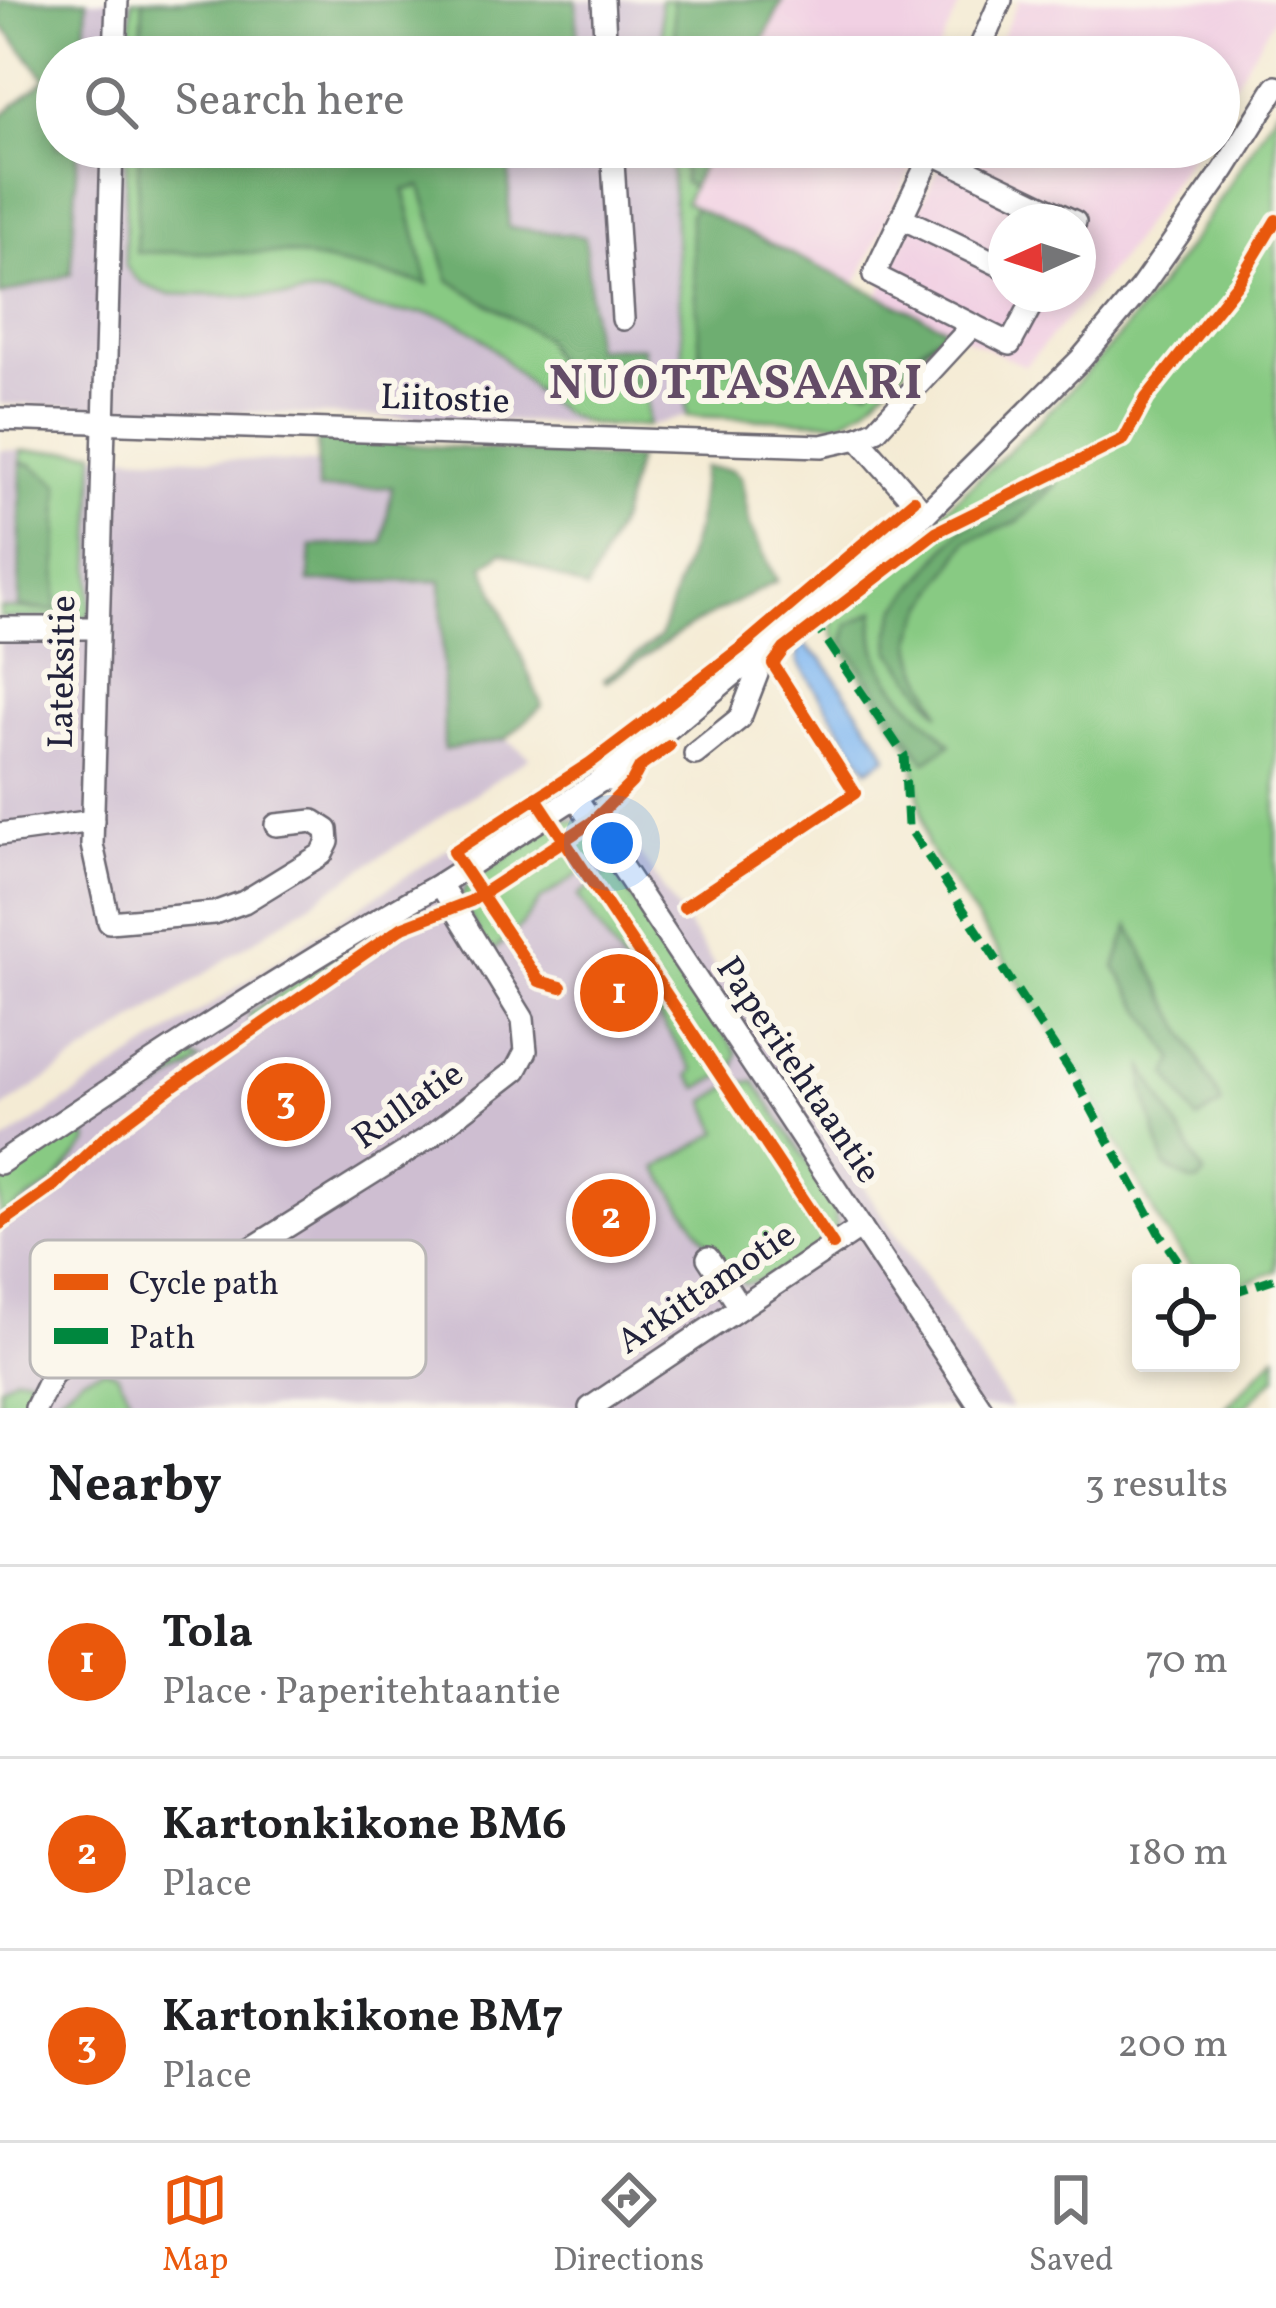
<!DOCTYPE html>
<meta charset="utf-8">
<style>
body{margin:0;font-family:Vollkorn,serif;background:#f2f2f2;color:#202124}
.controls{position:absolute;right:36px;bottom:36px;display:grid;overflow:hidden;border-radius:12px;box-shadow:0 6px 18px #0003}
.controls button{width:108px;height:108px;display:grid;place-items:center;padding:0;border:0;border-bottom:3px solid #e0e0e0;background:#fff;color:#202124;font:60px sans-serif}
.compass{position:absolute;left:988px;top:204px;width:108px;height:108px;border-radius:50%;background:#fff;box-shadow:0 6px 18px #0003;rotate:267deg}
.you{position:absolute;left:612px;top:843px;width:42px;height:42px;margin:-30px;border:9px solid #fff;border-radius:50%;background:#1a73e8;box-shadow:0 0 0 18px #1a73e833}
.badge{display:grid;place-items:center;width:78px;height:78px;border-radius:50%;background:#ea580c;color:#fff;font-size:39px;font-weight:700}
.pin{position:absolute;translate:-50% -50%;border:6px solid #fff;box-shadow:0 3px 12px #0006}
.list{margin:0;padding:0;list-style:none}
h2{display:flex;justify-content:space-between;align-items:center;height:156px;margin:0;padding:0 48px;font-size:51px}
h2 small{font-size:39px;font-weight:400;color:#757577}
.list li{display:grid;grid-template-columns:78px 1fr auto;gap:36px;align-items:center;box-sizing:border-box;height:192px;padding:0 48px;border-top:3px solid #e0e0e0}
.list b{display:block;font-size:45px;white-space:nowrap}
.list p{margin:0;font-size:39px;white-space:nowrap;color:#757577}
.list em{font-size:39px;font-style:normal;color:#757577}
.icon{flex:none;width:66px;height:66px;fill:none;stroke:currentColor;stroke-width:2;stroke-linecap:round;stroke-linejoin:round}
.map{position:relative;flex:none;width:1276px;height:1408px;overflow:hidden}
.search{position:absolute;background:#fff;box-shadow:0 6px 18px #0003;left:36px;right:36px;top:36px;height:132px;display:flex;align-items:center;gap:30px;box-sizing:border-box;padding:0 42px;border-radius:66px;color:#757577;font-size:45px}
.sheet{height:732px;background:#fff}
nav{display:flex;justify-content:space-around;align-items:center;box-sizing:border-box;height:168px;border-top:3px solid #e0e0e0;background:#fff;font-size:33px;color:#757577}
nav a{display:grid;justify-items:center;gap:6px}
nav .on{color:#ea580c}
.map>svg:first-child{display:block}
.built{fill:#f1d0e3;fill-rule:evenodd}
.industrial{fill:#cebed1}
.green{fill:#88ca83;stroke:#55765f;stroke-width:3}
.forest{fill:#6eae71;stroke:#486856;stroke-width:3}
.water{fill:#83b9f2;stroke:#526e96;stroke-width:3}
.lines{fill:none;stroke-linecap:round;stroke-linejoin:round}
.minor-casing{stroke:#6c6871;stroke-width:26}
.minor{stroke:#fff;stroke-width:21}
.quiet{stroke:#00873e;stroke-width:9;stroke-dasharray:18 9;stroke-linecap:butt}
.cycleway-casing{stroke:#fbf7ec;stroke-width:20}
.cycleway{stroke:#e8590c;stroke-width:12}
.labels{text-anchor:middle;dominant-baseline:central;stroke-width:12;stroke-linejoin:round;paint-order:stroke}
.street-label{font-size:36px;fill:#22223b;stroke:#fbf7ec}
.district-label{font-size:48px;font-weight:bold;letter-spacing:3px;fill:#634c67;stroke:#fbf7ec}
.key{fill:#fbf7ec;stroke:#bab7b7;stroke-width:3}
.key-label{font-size:33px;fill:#22223b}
</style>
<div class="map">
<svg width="1276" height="1408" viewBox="0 0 1276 1408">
<rect width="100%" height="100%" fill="#fbf7ec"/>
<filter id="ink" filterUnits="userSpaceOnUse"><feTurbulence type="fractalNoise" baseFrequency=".00833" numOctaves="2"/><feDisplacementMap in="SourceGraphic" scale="24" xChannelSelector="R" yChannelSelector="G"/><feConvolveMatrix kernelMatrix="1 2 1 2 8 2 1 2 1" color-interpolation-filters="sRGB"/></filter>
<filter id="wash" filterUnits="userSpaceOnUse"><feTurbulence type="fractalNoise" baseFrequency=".004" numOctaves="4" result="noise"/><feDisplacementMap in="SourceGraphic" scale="48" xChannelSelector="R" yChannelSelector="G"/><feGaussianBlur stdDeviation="2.7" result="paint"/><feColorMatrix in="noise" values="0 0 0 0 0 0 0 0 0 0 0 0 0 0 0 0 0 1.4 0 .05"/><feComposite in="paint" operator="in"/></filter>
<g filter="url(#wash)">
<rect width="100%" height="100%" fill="#f4ebd4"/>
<g class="built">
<path d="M 783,0 L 962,0 L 935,57 L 755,57 Z"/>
<path d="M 1019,0 L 1276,0 L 1276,15 L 1219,109 L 1219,57 L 992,57 Z"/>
<path d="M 711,147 L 921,147 L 855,286 L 684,203 Z"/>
<path d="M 949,147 L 1196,147 L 1121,258 L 1025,366 L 877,297 ZM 1006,222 L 1078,222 L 1078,294 L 1006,294 Z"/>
</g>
<g class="industrial">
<path d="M 87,0 L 132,0 L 130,57 L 84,57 Z"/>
<path d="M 576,0 L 660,0 L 664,57 L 578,57 Z"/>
<path d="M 78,147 L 126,147 L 125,265 L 133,277 L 150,288 L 168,294 L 291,297 L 310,292 L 338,295 L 382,310 L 424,312 L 448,317 L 484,338 L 549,402 L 590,424 L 0,404 L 0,295 L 71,274 Z"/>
<path d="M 510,147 L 670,147 L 687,416 L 648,426 L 643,347 L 594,348 L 507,227 Z"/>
<path d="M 0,450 L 317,463 L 318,490 L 392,486 L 383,543 L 441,581 L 444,749 L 506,739 L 530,757 L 0,1110 Z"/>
<path d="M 547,783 L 619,823 L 1012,1408 L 0,1408 L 0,1144 Z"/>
</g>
<g class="green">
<path d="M 132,0 L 143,0 L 141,57 L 130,57 Z"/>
<path d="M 660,0 L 673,0 L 676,57 L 664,57 Z"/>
<path d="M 1276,109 L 1276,1271 L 1231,1289 L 1231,1273 L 1195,1273 L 1163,1229 L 1078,1069 L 927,846 L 912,751 L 833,635 L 831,615 L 836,605 C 945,509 1059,414 1149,299 C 1196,239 1237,174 1276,109 Z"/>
<path d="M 126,147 L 139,147 L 137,252 L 287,253 L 427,283 L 404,190 L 421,186 L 450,280 L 544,338 L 562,380 L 646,383 L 648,426 C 630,425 610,427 592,424 C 535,413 505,343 453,320 C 429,309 405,315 381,310 C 348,303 326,288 291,297 L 168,294 C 149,288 136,282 125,265 Z"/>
<path d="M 670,147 L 682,147 L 684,182 L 692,187 L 685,202 L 696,208 L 690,214 L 869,389 L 947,328 L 866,407 L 840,422 L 687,416 Z"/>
<path d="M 21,451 L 95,451 L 90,613 L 84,618 L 0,618 L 0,608 L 55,611 L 30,464 L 21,463 Z"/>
<path d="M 561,818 L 582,822 L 603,849 L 603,858 L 540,900 L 522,925 L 494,950 L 487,948 L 461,899 L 466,886 Z"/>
<path d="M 612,869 L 737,1052 L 734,1070 L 698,1088 L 689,1075 L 694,1070 L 578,896 Z"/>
<path d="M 347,949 L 356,950 L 355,959 L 249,1030 L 250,1013 Z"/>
<path d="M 187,1055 L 201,1061 L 133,1106 L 130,1100 L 138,1085 Z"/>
<path d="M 736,1082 L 755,1082 L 833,1202 L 837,1227 C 814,1252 778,1279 744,1284 L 705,1240 L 657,1168 L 719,1132 L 706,1101 Z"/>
<path d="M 77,1134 L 87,1136 L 88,1142 L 54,1183 L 0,1217 L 0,1177 L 56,1139 Z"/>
<path d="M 1276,1355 L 1276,1377 L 1244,1408 L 1225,1408 Z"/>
<path d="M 103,1369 L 117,1373 L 131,1400 L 119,1408 L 45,1408 L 82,1377 Z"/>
<path d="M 15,1376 L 30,1377 L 33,1397 L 26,1408 L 0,1408 L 0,1386 Z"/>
</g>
<g class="forest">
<path d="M 0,0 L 87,0 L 84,57 L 57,57 L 57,147 L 78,147 L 71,274 L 0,295 L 0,117 L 46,79 L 0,23 Z"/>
<path d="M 143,0 L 576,0 L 578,57 L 141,57 Z"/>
<path d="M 673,0 L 783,0 L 755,57 L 676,57 Z"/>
<path d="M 139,147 L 510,147 L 508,227 L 585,237 L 594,348 L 643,347 L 646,383 L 562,380 L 544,338 L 449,280 L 421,186 L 404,190 L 428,284 L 287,253 L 136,252 Z"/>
<path d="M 682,147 L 711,147 L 692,187 L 684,182 Z"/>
<path d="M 696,208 L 947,328 L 869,389 L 701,364 L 690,214 Z"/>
<path d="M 317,439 L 637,459 L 620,520 L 587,590 L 502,552 L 484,566 L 542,706 L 506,739 L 444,750 L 441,581 L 309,582 L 311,546 L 383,543 L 392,487 L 318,490 Z"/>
<path d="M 21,463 L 30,464 L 59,484 L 56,611 L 19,607 Z"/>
<path d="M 703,467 L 732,470 L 741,477 L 750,526 L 777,581 L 690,626 L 606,682 L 604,679 L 660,637 L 697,526 Z"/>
<path d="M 1059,482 L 1018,522 L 967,541 C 956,561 911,623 913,642 C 914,664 932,692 940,714 L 891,651 L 890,632 L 897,609 L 961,529 Z"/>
<path d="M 875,611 C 863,672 913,705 951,744 L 925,762 L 844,641 L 848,625 Z"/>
<path d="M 1129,926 L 1222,1104 L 1197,1120 L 1168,1075 L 1174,1059 L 1115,967 Z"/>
<path d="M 1144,1068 L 1205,1175 L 1199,1181 L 1191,1182 L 1165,1166 L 1144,1089 Z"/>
</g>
<path class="water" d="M 798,640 L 823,660 L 881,744 L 887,757 L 868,769 L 798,662 Z"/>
</g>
<g filter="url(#ink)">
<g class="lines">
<defs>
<g id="minor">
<path d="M 603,0 L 606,57"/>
<path d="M 115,57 L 117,0"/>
<path d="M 976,57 L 1001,0"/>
<path d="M 112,147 L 92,845 L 109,922 L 214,913 L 244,902 L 322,854 L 328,842 L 327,830 L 313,821 L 276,825"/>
<path d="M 612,147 L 623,319"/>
<path d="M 935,147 L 874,275 L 1010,344 L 1037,294"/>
<path d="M 932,153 L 1075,222"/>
<path d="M 902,218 L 1006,268"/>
<path d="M 0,419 L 822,446 L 858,438 L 876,430 L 973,325"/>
<path d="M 858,438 L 925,514"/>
<path d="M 0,628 L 98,628"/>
<path d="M 661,735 L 925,514 L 1081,359 L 1140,289 L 1224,170 L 1276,87"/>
<path d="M 661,735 L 658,744 L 613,780 L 602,780 L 608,771 L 653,737 Z"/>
<path d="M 695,754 L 740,718 L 757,674 L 752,661"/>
<path d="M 576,798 L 981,1408"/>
<path d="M 0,834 L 93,821"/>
<path d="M 0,1163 C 144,1066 289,970 440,884"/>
<path d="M 708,1258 L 740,1307"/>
<path d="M 36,1408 L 53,1373 L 428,1138 L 516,1070 L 526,1051 L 523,1019 L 440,884 L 602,780"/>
<path d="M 590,1408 L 861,1227"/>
</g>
</defs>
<use href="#minor" class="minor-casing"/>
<use href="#minor" class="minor"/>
<g class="quiet">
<path d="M 812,620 L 904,755 L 908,826 L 1073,1075 L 1159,1233 L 1186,1273"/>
<path d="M 1231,1293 L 1276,1278"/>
</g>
<defs>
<g id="cycleway">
<path d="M 536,798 L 833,1245"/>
<path d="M 684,907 L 855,793 L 773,664 L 784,649 L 936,532 L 1124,439 L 1146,398 L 1238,283 L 1276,220"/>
<path d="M 561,987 L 539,981 L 453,852 L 590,763 L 647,720 L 743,646 L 914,500"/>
<path d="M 0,1224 L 55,1185 L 106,1136 L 174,1085 L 403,927 L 471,901 L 592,822 L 632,782 L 640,767 L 669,746"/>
</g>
</defs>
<use href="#cycleway" class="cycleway-casing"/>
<use href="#cycleway" class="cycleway"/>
</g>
</g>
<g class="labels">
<g class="street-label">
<text transform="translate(445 401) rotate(2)">Liitostie</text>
<text transform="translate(64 672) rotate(-89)">Lateksitie</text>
<text transform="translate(797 1071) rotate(56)">Paperitehtaantie</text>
<text transform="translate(409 1107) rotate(-35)">Rullatie</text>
<text transform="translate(707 1290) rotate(-34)">Arkittamotie</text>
</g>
<g class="district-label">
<text x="737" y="385">NUOTTASAARI</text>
</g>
</g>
<rect x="30" y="1240" width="396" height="138" rx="18" class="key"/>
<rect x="54" y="1274" width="54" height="16" fill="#e8590c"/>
<rect x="54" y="1328" width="54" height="16" fill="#00873e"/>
<g class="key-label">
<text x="129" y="1294">Cycle path</text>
<text x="129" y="1348">Path</text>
</g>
</svg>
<div class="controls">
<button><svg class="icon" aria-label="locate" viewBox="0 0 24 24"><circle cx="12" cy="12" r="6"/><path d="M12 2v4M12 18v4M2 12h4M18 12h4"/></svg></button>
</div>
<svg class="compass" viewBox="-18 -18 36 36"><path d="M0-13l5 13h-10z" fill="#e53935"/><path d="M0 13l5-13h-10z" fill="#757577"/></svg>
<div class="you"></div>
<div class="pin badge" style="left:619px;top:993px">1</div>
<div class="pin badge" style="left:611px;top:1218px">2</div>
<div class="pin badge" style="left:286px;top:1102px">3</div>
<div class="search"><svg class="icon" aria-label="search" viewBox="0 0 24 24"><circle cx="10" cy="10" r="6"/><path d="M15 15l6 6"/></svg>Search here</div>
</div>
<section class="sheet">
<h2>Nearby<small>3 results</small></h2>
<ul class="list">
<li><span class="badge">1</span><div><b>Tola</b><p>Place · Paperitehtaantie</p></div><em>70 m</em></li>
<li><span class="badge">2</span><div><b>Kartonkikone BM6</b><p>Place</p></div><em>180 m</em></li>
<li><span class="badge">3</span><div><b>Kartonkikone BM7</b><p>Place</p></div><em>200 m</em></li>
</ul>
</section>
<nav>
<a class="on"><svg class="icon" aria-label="map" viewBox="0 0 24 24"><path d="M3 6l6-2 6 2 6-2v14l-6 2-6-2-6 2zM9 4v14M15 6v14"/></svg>Map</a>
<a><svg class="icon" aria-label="directions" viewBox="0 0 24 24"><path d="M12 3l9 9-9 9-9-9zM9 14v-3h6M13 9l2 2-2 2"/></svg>Directions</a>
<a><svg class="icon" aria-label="saved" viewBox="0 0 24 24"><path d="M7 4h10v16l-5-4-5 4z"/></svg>Saved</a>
</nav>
